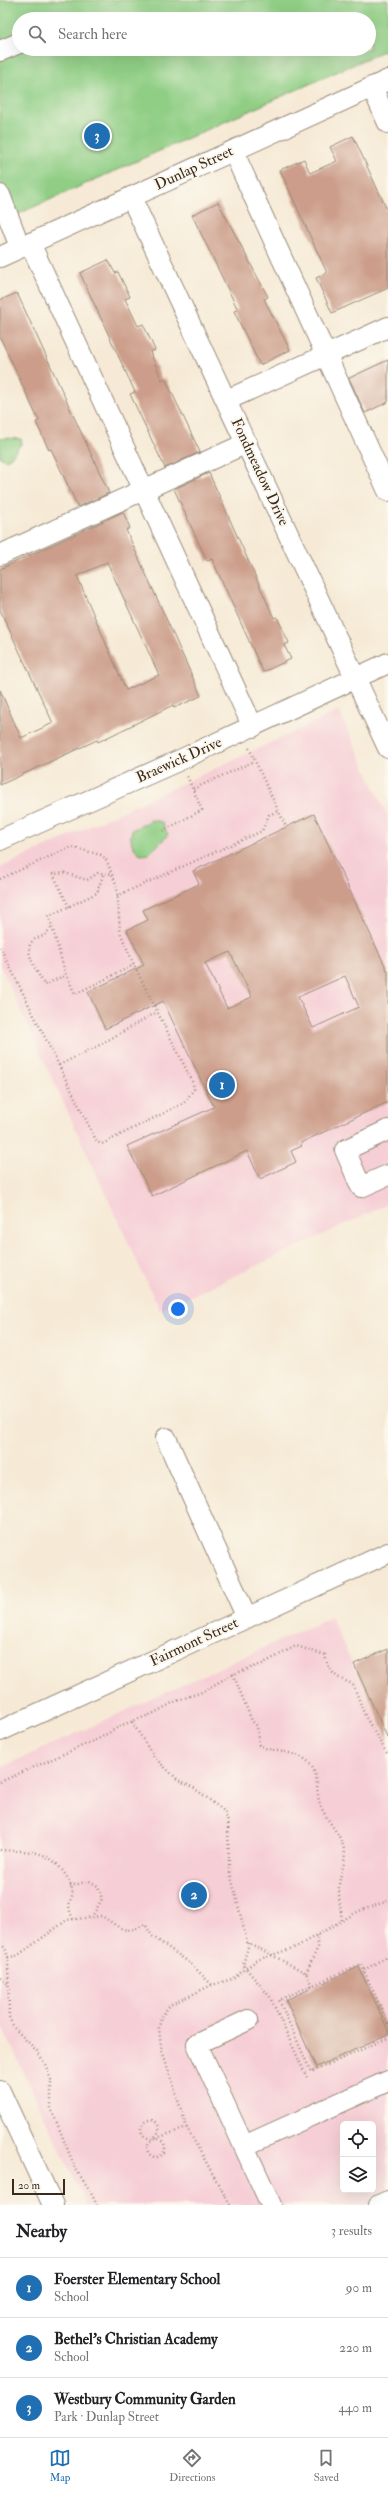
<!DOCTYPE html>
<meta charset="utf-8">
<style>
body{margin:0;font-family:"IM FELL Double Pica",serif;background:#f6f6f6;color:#202124}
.controls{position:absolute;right:12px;bottom:12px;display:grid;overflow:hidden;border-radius:6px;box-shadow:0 4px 16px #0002}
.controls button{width:36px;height:36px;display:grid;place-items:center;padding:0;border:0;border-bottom:1px solid #e0e0e0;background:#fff;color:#202124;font:20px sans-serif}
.scale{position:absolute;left:12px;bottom:10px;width:53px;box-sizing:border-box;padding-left:4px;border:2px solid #3b2a1e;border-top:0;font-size:11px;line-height:14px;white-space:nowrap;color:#3b2a1e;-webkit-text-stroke:3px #fbf7ec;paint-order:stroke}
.you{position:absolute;left:178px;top:1309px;width:14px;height:14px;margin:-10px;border:3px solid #fff;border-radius:50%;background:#1a73e8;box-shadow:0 0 0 6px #1a73e833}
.badge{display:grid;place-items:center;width:26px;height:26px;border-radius:50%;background:#1f6fb2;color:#fff;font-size:13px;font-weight:700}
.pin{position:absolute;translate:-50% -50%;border:2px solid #fff;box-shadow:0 1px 4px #0006}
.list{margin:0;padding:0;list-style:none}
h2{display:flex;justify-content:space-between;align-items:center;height:52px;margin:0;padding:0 16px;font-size:17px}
h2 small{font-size:13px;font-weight:400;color:#757577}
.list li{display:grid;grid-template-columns:26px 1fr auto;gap:12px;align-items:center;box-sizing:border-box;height:60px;padding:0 16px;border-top:1px solid #e0e0e0}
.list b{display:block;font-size:15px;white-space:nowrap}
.list p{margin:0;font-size:13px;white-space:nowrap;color:#757577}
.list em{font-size:13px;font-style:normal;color:#757577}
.icon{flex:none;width:22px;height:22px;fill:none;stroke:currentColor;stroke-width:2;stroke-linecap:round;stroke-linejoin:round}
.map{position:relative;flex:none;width:388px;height:2205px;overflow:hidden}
.search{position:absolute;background:#fff;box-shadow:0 4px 16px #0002;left:12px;right:12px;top:12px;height:44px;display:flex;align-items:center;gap:10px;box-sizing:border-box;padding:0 14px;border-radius:22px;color:#757577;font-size:15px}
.sheet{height:232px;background:#fff}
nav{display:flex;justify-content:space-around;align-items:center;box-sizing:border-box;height:56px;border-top:1px solid #e0e0e0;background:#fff;font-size:11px;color:#757577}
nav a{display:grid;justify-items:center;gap:2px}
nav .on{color:#1f6fb2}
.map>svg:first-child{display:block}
.built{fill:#f6cfd6;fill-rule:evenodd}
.green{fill:#8fce84;stroke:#657c51;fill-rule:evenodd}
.building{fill:#cc9d8a;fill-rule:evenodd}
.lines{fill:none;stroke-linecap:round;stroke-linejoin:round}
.minor-casing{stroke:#988a7a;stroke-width:22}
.path{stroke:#988a7a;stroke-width:2.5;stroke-dasharray:1 3;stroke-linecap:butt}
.minor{stroke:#fff;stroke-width:20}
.labels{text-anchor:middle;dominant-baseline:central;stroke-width:4;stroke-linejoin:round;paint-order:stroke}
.street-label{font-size:15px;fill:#3b2a1e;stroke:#fbf7ec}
</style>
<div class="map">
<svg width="388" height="2205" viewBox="0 0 388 2205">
<rect width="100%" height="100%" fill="#fbf7ec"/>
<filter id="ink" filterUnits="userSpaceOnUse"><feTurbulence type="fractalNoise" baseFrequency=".025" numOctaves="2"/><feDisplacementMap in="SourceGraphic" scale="8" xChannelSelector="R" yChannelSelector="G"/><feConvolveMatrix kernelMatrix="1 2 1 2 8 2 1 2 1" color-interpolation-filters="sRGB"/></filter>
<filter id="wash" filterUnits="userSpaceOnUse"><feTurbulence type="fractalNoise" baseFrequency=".012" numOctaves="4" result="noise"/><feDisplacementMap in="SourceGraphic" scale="16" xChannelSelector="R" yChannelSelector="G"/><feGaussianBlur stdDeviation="0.9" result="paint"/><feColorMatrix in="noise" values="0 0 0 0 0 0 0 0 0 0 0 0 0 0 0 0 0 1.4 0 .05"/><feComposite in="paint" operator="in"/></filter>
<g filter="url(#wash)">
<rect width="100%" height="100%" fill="#f6ead6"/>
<g class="built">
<path d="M 339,711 L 388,817 L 388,1204 L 160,1311 L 0,966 L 0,868 Z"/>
<path d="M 331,1617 L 388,1741 L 388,2205 L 86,2205 L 0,2022 L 0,1768 ZM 343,2124 L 373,2124 L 373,2190 L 343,2190 Z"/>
</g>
<g class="green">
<path d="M 0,0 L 388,0 L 388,49 L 0,222 ZM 19,19 L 369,19 L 369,49 L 19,49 Z"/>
<path d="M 5,438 L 21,439 L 22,443 L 10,458 L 5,460 L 0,457 L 0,439 Z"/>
<path d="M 152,820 L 162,822 L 168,835 L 149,854 L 141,855 C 132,847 129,841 132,830 Z"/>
</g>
<g id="blocks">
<g class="building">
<path d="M 353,136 L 388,212 L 388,288 L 332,313 L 316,278 L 327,273 L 280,170 L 304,159 L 310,173 L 337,161 L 330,147 Z"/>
<path d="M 218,202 L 268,297 L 264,299 L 290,350 L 260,365 L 234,311 L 238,310 L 192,215 Z"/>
<path d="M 108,260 L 115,273 L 118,272 L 130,297 L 125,299 L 138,326 L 143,324 L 155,350 L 150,352 L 162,380 L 165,378 L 200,452 L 165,468 L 130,394 L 135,392 L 80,273 Z"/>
<path d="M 17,293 L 109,493 L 78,507 L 51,449 L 49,450 L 36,422 L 39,421 L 0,337 L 0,300 Z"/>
<path d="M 388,360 L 388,402 L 365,413 L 349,378 Z"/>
<path d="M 209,473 L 274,618 L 277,617 L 289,643 L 284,645 L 291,659 L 263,672 L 212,559 L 207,561 L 174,489 Z"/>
<path d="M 123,512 L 130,528 L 126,530 L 201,696 L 174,708 L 173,705 L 98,742 L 97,740 L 0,785 L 0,690 L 21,738 L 53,723 L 0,610 L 0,569 ZM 107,562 L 159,675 L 126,690 L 77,576 Z"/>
<path d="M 314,814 L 388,972 L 388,1102 L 300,1143 L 302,1146 L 291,1151 L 296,1162 L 260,1179 L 247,1151 L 152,1196 L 127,1146 L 214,1107 L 163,1001 L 105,1029 L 88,992 L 144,965 L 127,930 L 148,920 L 143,910 L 199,884 L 193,871 ZM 230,952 L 252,997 L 227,1008 L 205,963 ZM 345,976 L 359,1007 L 313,1028 L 298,997 Z"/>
<path d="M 388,1649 L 388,1739 L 354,1664 Z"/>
<path d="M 359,1967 L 388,2030 L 388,2035 L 316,2067 L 286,2000 Z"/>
</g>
</g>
</g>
<g filter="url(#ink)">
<use href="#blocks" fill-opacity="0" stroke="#988a7a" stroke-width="1"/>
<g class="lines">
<defs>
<g id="minor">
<path d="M 0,51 L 19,43"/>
<path d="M 372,87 L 388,123"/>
<path d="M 233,151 L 388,491"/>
<path d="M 0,195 L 20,247"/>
<path d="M 131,197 L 388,748"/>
<path d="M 30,243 L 253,727"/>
<path d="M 0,257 L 388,80"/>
<path d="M 227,400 L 388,327"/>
<path d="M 0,555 L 247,443"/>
<path d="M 0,840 L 180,760 L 388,663"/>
<path d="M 388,1130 L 345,1150 L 361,1187 L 388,1175"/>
<path d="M 166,1438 L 247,1618"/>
<path d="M 0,1731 L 388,1553"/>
<path d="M 248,2020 L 197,2044 L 271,2205"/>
<path d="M 0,2091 L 53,2205"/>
<path d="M 244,2146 L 388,2081"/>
<path d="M 379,2205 L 388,2201"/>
</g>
</defs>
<use href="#minor" class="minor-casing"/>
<g class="path">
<path d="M 249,748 L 286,827"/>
<path d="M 193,789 L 255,761"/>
<path d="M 163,831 L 202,810 L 187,776"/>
<path d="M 103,875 L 97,893 L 49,916 L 65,972 L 75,994 L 134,965"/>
<path d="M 0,879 L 71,847 L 101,855 L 106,859 L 117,887 L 120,932 L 134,965 L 193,1083 L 194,1089 L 184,1103 L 102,1144 L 97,1142 L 0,947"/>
<path d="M 117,896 L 262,831 L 269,815 L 278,811"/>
<path d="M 69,907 L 53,874 L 65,873 L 87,880 L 98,873 L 113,874"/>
<path d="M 51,928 L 44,936 C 15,941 36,968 44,985 L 66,975"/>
<path d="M 59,1065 L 98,1046 L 157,1012"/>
<path d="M 233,1674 L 252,1721 L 257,1726 L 259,1745 C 273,1753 289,1750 303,1758 C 323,1770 313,1792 322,1809 C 329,1824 340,1833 344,1849 C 347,1864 338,1876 339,1891 C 339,1901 341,1911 342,1921"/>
<path d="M 132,1722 L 154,1757 L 178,1780 L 194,1788 L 224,1811 L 228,1822 L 229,1868 L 247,1942 L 306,1973 L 312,1986"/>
<path d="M 0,1782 L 100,1738 L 122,1725 L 152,1714 L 176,1701 L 202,1692 L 231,1675 L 262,1664 L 296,1646 L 325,1655 C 329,1673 336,1678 353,1684 L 365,1716 L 388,1755"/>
<path d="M 0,1850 C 26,1852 45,1848 62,1870 C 66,1875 71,1883 72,1889 C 74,1903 64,1900 73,1919"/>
<path d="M 70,1886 L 89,1881 L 98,1886 L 102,1899 L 93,1915"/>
<path d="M 249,1943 L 243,1965 L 270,1997 L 308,2080"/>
<path d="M 0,1944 L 5,1948 L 8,1957 L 9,2017 L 14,2028 L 37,2051 L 45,2064 L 51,2080 L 51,2108 L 75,2168 L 89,2189 L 97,2205"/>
<path d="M 8,1957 L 17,1956 L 67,1920 L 102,1916 C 119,1927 125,1936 145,1924 L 152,1936 L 190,1963 L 212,1985"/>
<path d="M 364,1970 L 388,1956"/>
<path d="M 306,1973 L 318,1947 L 317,1935"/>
<path d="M 0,1978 L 9,1985"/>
<path d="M 388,2024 L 361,1964 L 279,2000 L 311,2072 L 388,2038"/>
<circle cx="150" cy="2129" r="9"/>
<path d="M 156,2138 L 187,2128"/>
<circle cx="156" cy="2148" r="9"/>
<path d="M 230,2205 L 187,2128 L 161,2047 L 159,2028 L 161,2017 L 170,2005 L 212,1985 L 232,1979 L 257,1960 L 296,1947 L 359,1911 L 388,1901"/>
</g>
<use href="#minor" class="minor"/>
</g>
</g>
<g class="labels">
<g class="street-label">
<text transform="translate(194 168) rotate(-25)">Dunlap Street</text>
<text transform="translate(260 472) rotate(65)">Fondmeadow Drive</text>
<text transform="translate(179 760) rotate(-24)">Braewick Drive</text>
<text transform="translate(194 1642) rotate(-25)">Fairmont Street</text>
</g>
</g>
</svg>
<div class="controls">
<button><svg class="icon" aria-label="locate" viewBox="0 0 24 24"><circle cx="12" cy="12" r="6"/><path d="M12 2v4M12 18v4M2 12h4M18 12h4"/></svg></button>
<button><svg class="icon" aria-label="layers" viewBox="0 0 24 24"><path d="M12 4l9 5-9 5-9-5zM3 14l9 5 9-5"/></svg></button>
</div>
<div class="scale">20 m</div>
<div class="you"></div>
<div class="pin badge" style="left:222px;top:1085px">1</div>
<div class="pin badge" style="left:194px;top:1895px">2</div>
<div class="pin badge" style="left:97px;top:136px">3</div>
<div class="search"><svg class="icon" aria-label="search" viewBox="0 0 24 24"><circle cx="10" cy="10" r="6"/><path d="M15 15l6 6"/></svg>Search here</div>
</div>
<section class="sheet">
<h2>Nearby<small>3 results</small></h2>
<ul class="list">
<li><span class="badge">1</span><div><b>Foerster Elementary School</b><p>School</p></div><em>90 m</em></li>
<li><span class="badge">2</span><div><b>Bethel’s Christian Academy</b><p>School</p></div><em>220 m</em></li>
<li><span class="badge">3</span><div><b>Westbury Community Garden</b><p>Park · Dunlap Street</p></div><em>440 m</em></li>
</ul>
</section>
<nav>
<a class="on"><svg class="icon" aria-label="map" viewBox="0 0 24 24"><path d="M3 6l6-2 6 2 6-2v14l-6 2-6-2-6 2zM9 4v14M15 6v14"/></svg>Map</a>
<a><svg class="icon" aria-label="directions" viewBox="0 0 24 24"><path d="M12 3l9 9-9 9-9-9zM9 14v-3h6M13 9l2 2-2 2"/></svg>Directions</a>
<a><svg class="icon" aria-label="saved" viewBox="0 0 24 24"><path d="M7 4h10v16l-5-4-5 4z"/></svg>Saved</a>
</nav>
